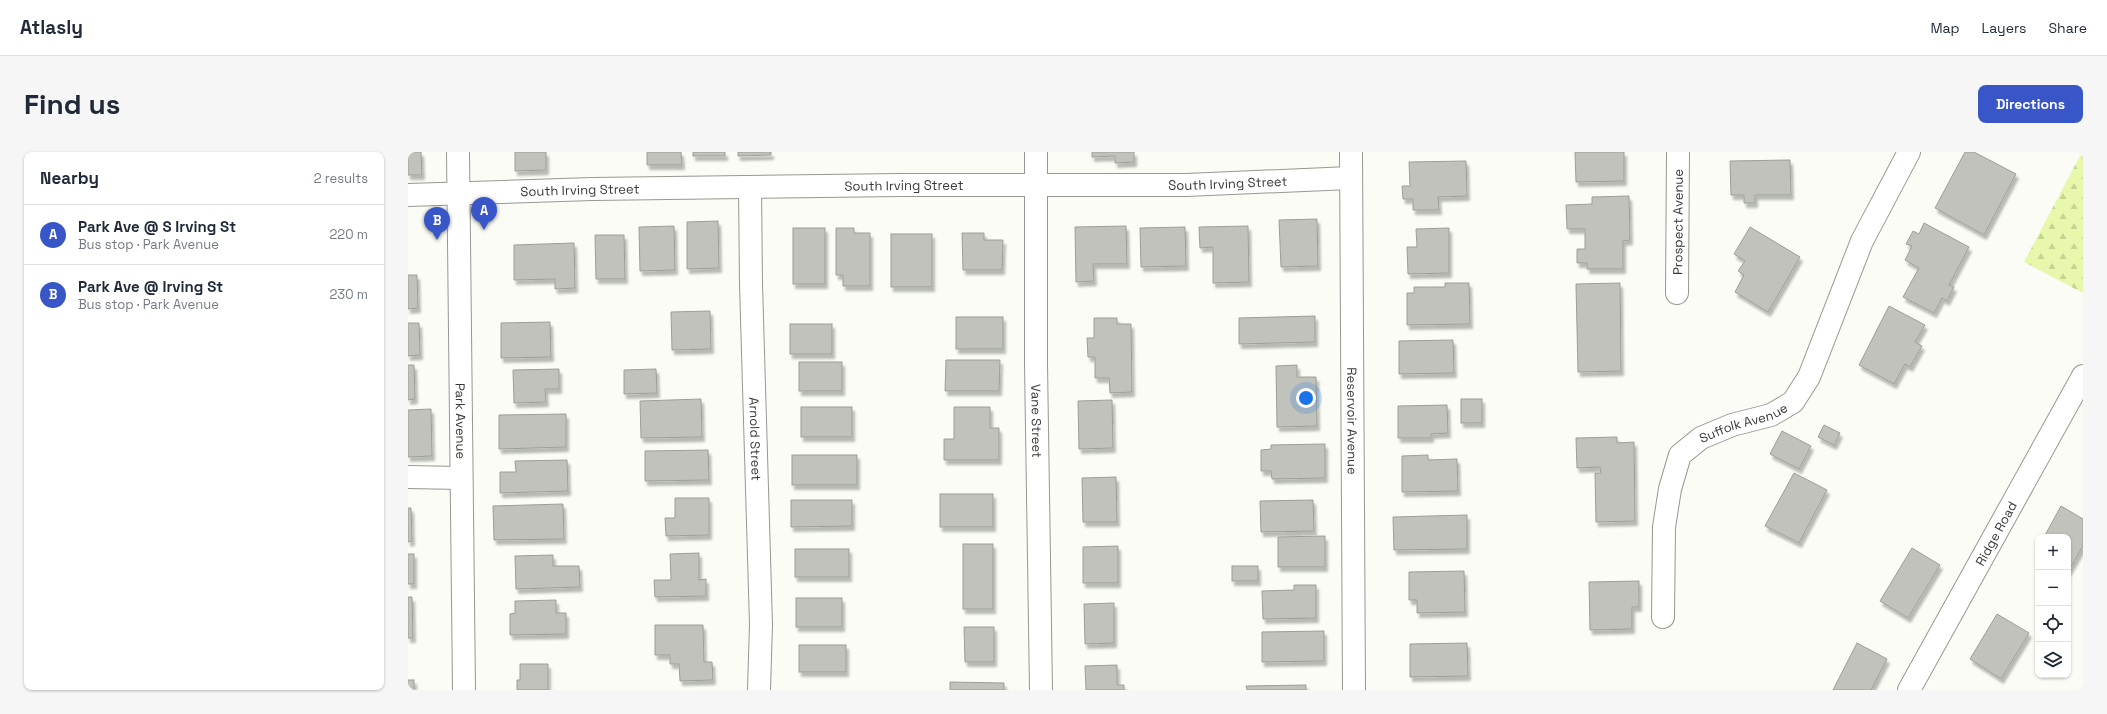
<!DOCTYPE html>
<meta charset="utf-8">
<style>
body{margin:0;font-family:"Space Grotesk",sans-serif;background:#f6f6f7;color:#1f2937}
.controls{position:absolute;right:12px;bottom:12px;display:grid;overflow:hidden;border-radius:8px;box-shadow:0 1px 3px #0004}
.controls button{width:36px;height:36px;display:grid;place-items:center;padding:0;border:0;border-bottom:1px solid #e0e1e3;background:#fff;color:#1f2937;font:20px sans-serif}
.you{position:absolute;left:898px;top:246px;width:14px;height:14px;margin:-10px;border:3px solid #fff;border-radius:50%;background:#1a73e8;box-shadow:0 0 0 6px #1a73e833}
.badge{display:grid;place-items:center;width:26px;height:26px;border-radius:50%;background:#3856c8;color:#fff;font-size:13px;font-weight:700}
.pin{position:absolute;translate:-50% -33px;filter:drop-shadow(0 1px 2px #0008)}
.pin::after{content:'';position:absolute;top:21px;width:14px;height:12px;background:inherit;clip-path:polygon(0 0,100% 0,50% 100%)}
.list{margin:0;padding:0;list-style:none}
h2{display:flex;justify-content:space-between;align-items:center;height:52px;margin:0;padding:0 16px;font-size:17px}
h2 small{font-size:13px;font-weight:400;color:#747a83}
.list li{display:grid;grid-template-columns:26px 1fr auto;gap:12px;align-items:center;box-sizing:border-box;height:60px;padding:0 16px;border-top:1px solid #e0e1e3}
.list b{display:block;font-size:15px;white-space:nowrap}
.list p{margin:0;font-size:13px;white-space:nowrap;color:#747a83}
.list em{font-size:13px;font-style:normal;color:#747a83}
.icon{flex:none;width:22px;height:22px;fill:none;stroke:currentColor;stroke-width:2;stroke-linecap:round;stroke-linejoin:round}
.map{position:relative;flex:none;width:1675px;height:538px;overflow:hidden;border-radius:8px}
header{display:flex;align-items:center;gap:24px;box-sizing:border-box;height:56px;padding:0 20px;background:#fff;border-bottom:1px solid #e0e1e3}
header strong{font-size:19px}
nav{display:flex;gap:22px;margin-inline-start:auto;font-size:14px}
.intro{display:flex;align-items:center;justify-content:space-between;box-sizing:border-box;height:96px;padding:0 24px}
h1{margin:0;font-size:28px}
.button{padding:10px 18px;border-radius:8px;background:#3856c8;color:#fff;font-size:14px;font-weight:700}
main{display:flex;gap:24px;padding:0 24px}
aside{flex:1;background:#fff;border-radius:8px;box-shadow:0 1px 3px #0004}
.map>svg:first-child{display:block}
.forest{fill:url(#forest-firs)}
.building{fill:#c0c2bb;stroke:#9d9e98;filter:url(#shadow)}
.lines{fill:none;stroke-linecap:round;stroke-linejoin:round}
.street-casing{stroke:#969891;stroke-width:24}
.secondary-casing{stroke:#969891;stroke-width:24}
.street{stroke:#fff;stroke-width:22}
.secondary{stroke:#fff;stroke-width:22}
.labels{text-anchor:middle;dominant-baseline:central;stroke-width:3.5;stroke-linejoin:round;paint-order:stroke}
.street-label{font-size:13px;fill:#393a37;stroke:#fafcf5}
</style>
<header>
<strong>Atlasly</strong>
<nav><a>Map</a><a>Layers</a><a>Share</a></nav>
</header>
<div class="intro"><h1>Find us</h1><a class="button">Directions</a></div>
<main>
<aside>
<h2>Nearby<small>2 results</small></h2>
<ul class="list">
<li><span class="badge">A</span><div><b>Park Ave @ S Irving St</b><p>Bus stop · Park Avenue</p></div><em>220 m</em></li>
<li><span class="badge">B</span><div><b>Park Ave @ Irving St</b><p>Bus stop · Park Avenue</p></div><em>230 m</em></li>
</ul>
</aside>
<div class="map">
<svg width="1675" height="538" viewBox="0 0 1675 538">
<defs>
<pattern id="forest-firs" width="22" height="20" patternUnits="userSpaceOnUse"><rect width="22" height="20" fill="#e7f7ab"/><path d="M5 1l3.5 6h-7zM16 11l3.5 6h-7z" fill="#c7d494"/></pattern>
<filter id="shadow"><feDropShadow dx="2.5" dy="4.5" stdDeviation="1" flood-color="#0004"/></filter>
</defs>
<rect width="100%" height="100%" fill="#fafcf5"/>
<path class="forest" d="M 1674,0 L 1675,0 L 1675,141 L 1616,110 Z"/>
<g class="building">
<path d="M 0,0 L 13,0 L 14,23 L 0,23 Z"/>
<path d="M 107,0 L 138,0 L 138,18 L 107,19 Z"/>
<path d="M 239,0 L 273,0 L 274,13 L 239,13 Z"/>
<rect x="285" y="0" width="32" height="4"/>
<path d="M 330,0 L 363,0 L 363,3 L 330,4 Z"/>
<path d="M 684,0 L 726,0 L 726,10 L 707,11 L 707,4 L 684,5 Z"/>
<path d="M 1167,0 L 1216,0 L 1216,29 L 1168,30 Z"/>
<path d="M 1557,0 L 1566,0 L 1608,22 L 1576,83 L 1527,56 Z"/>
<path d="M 1382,8 L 1383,43 L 1347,43 L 1347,51 L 1336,51 L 1336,43 L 1323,43 L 1322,9 Z"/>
<path d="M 1058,9 L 1059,44 L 1030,45 L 1031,58 L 1005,58 L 1005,47 L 995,47 L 994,34 L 1002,34 L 1001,10 Z"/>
<path d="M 1221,44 L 1222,88 L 1215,89 L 1215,117 L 1179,117 L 1179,111 L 1169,111 L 1169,97 L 1177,97 L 1177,77 L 1159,77 L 1158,53 L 1184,52 L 1184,45 Z"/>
<path d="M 909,67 L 910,114 L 873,115 L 871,68 Z"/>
<path d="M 310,69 L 311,116 L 279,117 L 279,70 Z"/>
<path d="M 1516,71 L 1561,95 L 1541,133 L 1546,135 L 1539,149 L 1534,146 L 1526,161 L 1495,145 L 1511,116 L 1497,108 L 1504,94 L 1498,92 L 1505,79 L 1511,82 Z"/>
<path d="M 266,74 L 267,118 L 232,119 L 231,75 Z"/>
<path d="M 718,74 L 719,112 L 685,112 L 686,129 L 668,130 L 667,75 Z"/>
<path d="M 840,74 L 841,130 L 805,131 L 805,95 L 792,96 L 791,75 Z"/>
<path d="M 777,75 L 778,114 L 733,115 L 732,76 Z"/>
<path d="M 1342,75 L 1392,105 L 1360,160 L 1327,140 L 1336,123 L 1330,119 L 1337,109 L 1326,102 Z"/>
<rect x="385" y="76" width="32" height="56"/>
<path d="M 428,76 L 446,76 L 446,81 L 462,81 L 462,134 L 435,134 L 435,123 L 428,123 Z"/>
<path d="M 1041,76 L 1041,121 L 1000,122 L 999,95 L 1009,95 L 1008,77 Z"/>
<path d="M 554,81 L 576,81 L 576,88 L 595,88 L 594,118 L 555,118 Z"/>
<rect x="483" y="82" width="41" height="53"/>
<path d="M 187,83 L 216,83 L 217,127 L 188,127 Z"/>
<path d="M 166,91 L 167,136 L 147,137 L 147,127 L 106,128 L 106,93 Z"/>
<path d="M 0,123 L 9,123 L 10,156 L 0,157 Z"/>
<path d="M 1037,131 L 1061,131 L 1062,172 L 999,173 L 999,141 L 1006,141 L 1006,135 L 1037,135 Z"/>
<path d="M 1212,131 L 1213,219 L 1170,220 L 1168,132 Z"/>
<path d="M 1481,154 L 1517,173 L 1507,190 L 1514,194 L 1502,215 L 1497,212 L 1486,232 L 1451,213 Z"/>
<path d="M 302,159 L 303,197 L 264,198 L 263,160 Z"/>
<path d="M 907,164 L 907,190 L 831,192 L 831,166 Z"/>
<rect x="548" y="165" width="47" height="32"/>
<path d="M 686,166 L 709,166 L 709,172 L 723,172 L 724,240 L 702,241 L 701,226 L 687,226 L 687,205 L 680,205 L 679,186 L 686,186 Z"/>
<path d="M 142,170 L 143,205 L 93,206 L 93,171 Z"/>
<path d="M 0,171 L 11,171 L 12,203 L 0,204 Z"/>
<rect x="382" y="172" width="42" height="30"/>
<path d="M 1045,188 L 1046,221 L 991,222 L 991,189 Z"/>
<path d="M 538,208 L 592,208 L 591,239 L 537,239 Z"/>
<rect x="391" y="210" width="43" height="29"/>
<path d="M 0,213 L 6,213 L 7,247 L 0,248 Z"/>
<path d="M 889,213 L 889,225 L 908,225 L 909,274 L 869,275 L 868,214 Z"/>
<path d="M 151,217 L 151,237 L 137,237 L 138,250 L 106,251 L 105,218 Z"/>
<path d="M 248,217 L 249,241 L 216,242 L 216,218 Z"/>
<path d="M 293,247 L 294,285 L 233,286 L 232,249 Z"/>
<rect x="1053" y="247" width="21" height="24"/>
<path d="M 704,248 L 705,296 L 671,297 L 670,249 Z"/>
<path d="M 1039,253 L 1040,281 L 1023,282 L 1023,286 L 990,286 L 990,254 Z"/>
<rect x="393" y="255" width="51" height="30"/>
<path d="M 546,255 L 582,255 L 582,276 L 591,276 L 591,308 L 536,308 L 536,287 L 546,287 Z"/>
<path d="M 23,257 L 24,304 L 0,305 L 0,258 Z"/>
<path d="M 158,262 L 158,295 L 91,297 L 91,263 Z"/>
<path d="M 1416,273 L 1432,281 L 1426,293 L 1410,285 Z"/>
<path d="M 1374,279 L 1403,294 L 1391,317 L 1362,302 Z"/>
<path d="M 1209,285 L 1209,291 L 1226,290 L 1227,369 L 1188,370 L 1187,321 L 1193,321 L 1192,315 L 1169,316 L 1168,286 Z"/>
<path d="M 917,292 L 917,326 L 864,327 L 863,319 L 853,319 L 853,298 L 863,297 L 863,293 Z"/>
<path d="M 300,298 L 301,328 L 237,329 L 237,299 Z"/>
<rect x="384" y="303" width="65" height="30"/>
<path d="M 1020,303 L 1020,308 L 1049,307 L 1050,339 L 994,340 L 994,304 Z"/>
<path d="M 159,308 L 160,339 L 92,341 L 92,320 L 108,320 L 107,309 Z"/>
<path d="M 1386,321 L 1419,338 L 1391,391 L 1357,374 Z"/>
<path d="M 708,325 L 709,370 L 675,370 L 674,326 Z"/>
<rect x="532" y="342" width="53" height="33"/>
<path d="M 267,346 L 301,346 L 301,383 L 258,384 L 257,366 L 267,366 Z"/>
<path d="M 383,348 L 444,348 L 444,374 L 383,375 Z"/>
<path d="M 905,348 L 906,379 L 853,380 L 852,349 Z"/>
<path d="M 155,352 L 156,387 L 86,388 L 85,354 Z"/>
<path d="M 1653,354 L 1675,367 L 1675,394 L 1660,420 L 1660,385 L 1636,385 Z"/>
<path d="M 0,356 L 3,356 L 4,389 L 0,390 Z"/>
<path d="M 1059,363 L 1059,397 L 986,398 L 985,365 Z"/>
<path d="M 917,384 L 917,415 L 870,415 L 870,385 Z"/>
<rect x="555" y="392" width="30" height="65"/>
<path d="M 710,394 L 710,431 L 675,431 L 675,395 Z"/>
<path d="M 1504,396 L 1532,413 L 1500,466 L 1472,449 Z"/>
<rect x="387" y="397" width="54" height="28"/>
<path d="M 291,401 L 291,428 L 298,427 L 298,444 L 247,445 L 246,428 L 263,428 L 262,402 Z"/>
<rect x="0" y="402" width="6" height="30"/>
<path d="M 145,403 L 145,414 L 171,414 L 172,435 L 108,437 L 107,404 Z"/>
<rect x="824" y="414" width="26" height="15"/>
<path d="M 1056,419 L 1057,460 L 1009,461 L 1009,448 L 1001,448 L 1001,420 Z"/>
<path d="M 1231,429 L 1231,455 L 1224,455 L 1224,477 L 1182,478 L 1181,430 Z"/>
<path d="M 886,433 L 908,433 L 908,466 L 855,467 L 854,439 L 886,438 Z"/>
<path d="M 0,445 L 4,445 L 5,486 L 0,486 Z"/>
<rect x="388" y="446" width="46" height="29"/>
<path d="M 148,448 L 148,461 L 158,461 L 158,482 L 102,483 L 102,462 L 107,461 L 107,449 Z"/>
<path d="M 706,451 L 706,491 L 677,492 L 676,452 Z"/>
<path d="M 1589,462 L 1621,481 L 1593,527 L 1562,507 Z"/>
<path d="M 247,473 L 295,473 L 296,510 L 304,510 L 305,528 L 272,529 L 271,512 L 262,512 L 262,503 L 247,503 Z"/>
<path d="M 556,475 L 586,475 L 586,510 L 557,510 Z"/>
<path d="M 916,479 L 916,509 L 854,510 L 854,480 Z"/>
<path d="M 1059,491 L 1060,524 L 1002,525 L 1002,492 Z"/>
<path d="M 1449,491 L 1479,507 L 1463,538 L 1425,538 Z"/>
<rect x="391" y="493" width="47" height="27"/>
<path d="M 112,512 L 140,512 L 140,538 L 109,538 L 109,528 L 112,528 Z"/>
<path d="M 709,513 L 709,533 L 716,533 L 716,538 L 678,538 L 677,514 Z"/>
<rect x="0" y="528" width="6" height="10"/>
<path d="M 542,530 L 596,531 L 596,538 L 542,538 Z"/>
<path d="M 898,533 L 898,538 L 839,538 L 838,534 Z"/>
</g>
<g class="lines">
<defs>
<g id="street">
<path id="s1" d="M 628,0 L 628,212 L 633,538"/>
<path id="s2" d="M 342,36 L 343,132 L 353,473 L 351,538"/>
<path id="s3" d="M 0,43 L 184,37 L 493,33 L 778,33 L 942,26"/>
<path id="s4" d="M 1269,141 L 1270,0"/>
<path d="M 0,325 L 53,326"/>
<path id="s5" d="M 1255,465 L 1256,375 L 1262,337 L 1272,303 L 1293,286 L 1324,273 L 1363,263 L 1385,250 L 1401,225 L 1454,89 L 1501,0"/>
<path id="s6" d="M 1501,538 L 1675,224"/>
</g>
<g id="secondary">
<path id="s7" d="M 50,0 L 56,538"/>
<path id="s8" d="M 943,0 L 946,538"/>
</g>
</defs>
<use href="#street" class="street-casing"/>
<use href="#secondary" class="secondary-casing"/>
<use href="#street" class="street"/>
<use href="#secondary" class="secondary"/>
</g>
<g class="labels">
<g class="street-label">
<text stroke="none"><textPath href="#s3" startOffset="820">South Irving Street</textPath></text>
<text stroke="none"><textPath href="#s3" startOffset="496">South Irving Street</textPath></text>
<text stroke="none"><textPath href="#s3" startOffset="172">South Irving Street</textPath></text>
<text stroke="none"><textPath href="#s4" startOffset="71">Prospect Avenue</textPath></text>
<text stroke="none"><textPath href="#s7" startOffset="269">Park Avenue</textPath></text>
<text stroke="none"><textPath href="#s1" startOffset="269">Vane Street</textPath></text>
<text stroke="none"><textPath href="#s8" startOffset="269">Reservoir Avenue</textPath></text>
<text stroke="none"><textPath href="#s5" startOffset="236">Suffolk Avenue</textPath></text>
<text stroke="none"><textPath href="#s2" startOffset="251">Arnold Street</textPath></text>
<text stroke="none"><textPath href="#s6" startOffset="179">Ridge Road</textPath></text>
</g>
</g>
</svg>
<div class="controls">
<button>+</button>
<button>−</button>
<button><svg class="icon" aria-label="locate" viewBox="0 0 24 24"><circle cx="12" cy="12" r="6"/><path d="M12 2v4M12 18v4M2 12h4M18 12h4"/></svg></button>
<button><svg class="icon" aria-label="layers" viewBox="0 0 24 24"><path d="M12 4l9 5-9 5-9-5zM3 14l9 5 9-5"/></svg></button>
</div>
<div class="you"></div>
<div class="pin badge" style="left:76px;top:78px">A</div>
<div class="pin badge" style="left:29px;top:88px">B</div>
</div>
</main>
